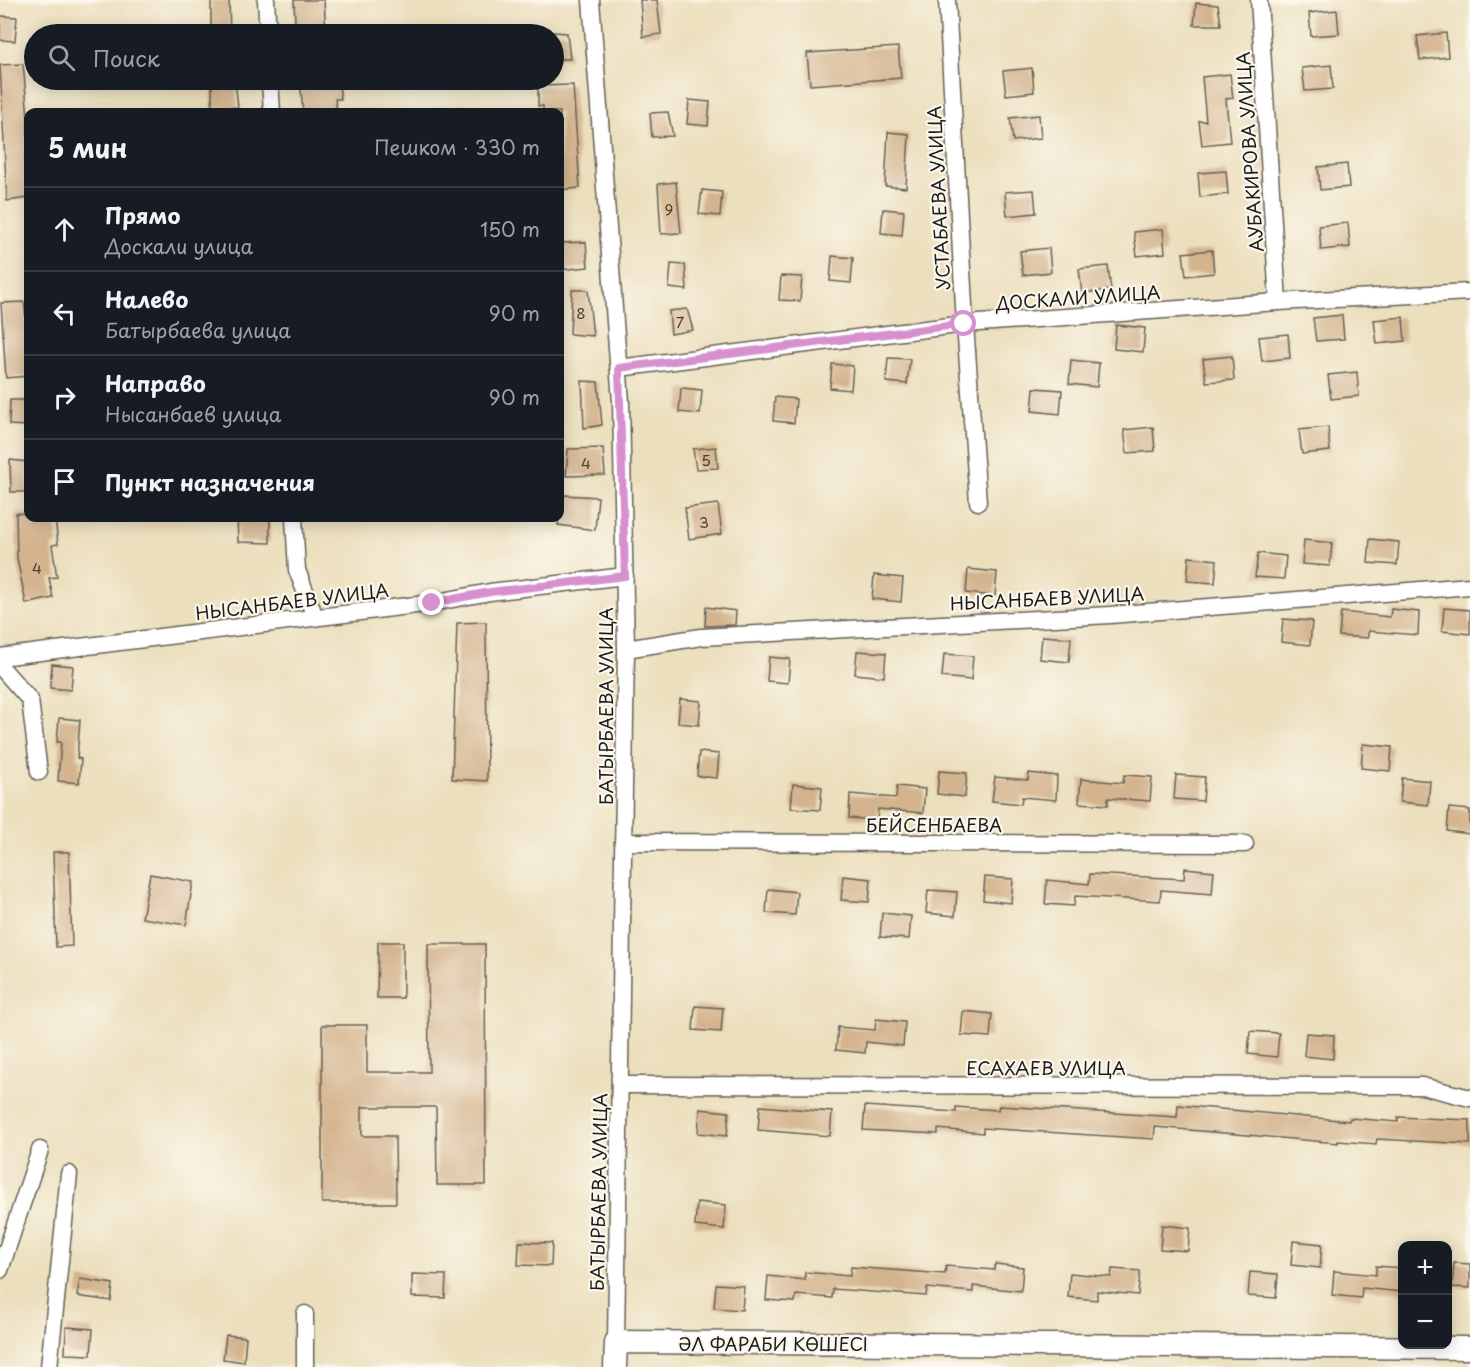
<!DOCTYPE html>
<html lang="ru">
<meta charset="utf-8">
<style>
body{margin:0;font-family:"Playpen Sans",sans-serif;background:#242831;color:#f1f3f6}
.controls{position:absolute;right:18px;bottom:18px;display:grid;overflow:hidden;border-radius:12px;box-shadow:0 3px 15px #0003}
.controls button{width:54px;height:54px;display:grid;place-items:center;padding:0;border:0;border-bottom:2px solid #363941;background:#171b24;color:#f1f3f6;font:30px sans-serif}
.stop{position:absolute;width:18px;height:18px;margin:-14px;border:4px solid #d690ce;border-radius:50%;background:#fff}
.stop.end{background:#d690ce;border-color:#fff;box-shadow:0 2px 6px #0008}
.list{margin:0;padding:0;list-style:none}
h2{display:flex;justify-content:space-between;align-items:center;height:78px;margin:0;padding:0 24px;font-size:26px}
h2 small{font-size:20px;font-weight:400;color:#9ea1a6}
.list li{display:grid;grid-template-columns:39px 1fr auto;gap:18px;align-items:center;box-sizing:border-box;height:84px;padding:0 24px;border-top:2px solid #363941}
.list b{display:block;font-size:22px;white-space:nowrap}
.list p{margin:0;font-size:20px;white-space:nowrap;color:#9ea1a6}
.list em{font-size:20px;font-style:normal;color:#9ea1a6}
.icon{flex:none;width:33px;height:33px;fill:none;stroke:currentColor;stroke-width:2;stroke-linecap:round;stroke-linejoin:round}
.map{position:relative;flex:none;width:1470px;height:1367px;overflow:hidden}
.search{position:absolute;background:#171b24;box-shadow:0 3px 15px #0003;left:24px;top:24px;width:540px;height:66px;display:flex;align-items:center;gap:15px;box-sizing:border-box;padding:0 21px;border-radius:33px;color:#9ea1a6;font-size:22px}
.panel{position:absolute;background:#171b24;box-shadow:0 3px 15px #0003;left:24px;top:108px;width:540px;height:414px;border-radius:12px}
.map>svg:first-child{display:block}
.building{fill:#d4b48e}
.lines{fill:none;stroke-linecap:round;stroke-linejoin:round}
.street-casing{stroke:#656054;stroke-width:19}
.secondary-casing{stroke:#656054;stroke-width:25}
.street{stroke:#fff;stroke-width:16}
.secondary{stroke:#fff;stroke-width:22}
.route{stroke:#d690ce;stroke-width:8}
.labels{text-anchor:middle;dominant-baseline:central;stroke-width:4.5;stroke-linejoin:round;paint-order:stroke}
.number-label{font-size:15px;fill:#4a4238}
.street-label{font-size:18px;fill:#1c1c1c;stroke:#fbf7ec}
</style>
<div class="map">
<svg width="1470" height="1367" viewBox="0 0 1470 1367">
<rect width="100%" height="100%" fill="#fbf7ec"/>
<filter id="ink" filterUnits="userSpaceOnUse"><feTurbulence type="fractalNoise" baseFrequency=".0167" numOctaves="2"/><feDisplacementMap in="SourceGraphic" scale="12" xChannelSelector="R" yChannelSelector="G"/><feConvolveMatrix kernelMatrix="1 2 1 2 8 2 1 2 1" color-interpolation-filters="sRGB"/></filter>
<filter id="wash" filterUnits="userSpaceOnUse"><feTurbulence type="fractalNoise" baseFrequency=".008" numOctaves="4" result="noise"/><feDisplacementMap in="SourceGraphic" scale="24" xChannelSelector="R" yChannelSelector="G"/><feGaussianBlur stdDeviation="1.35" result="paint"/><feColorMatrix in="noise" values="0 0 0 0 0 0 0 0 0 0 0 0 0 0 0 0 0 1.4 0 .05"/><feComposite in="paint" operator="in"/></filter>
<g filter="url(#wash)">
<rect width="100%" height="100%" fill="#ecdfbd"/>
<g id="blocks">
<g class="building">
<path d="M 211,0 L 229,0 L 230,34 L 211,34 Z"/>
<path d="M 294,0 L 324,0 L 326,34 L 278,34 L 278,24 L 295,23 Z"/>
<path d="M 640,0 L 657,0 L 661,34 L 643,37 Z"/>
<path d="M 1196,3 L 1218,5 L 1221,25 L 1194,25 Z"/>
<path d="M 1337,10 L 1339,34 L 1311,36 L 1309,13 Z"/>
<path d="M 0,16 L 17,17 L 15,41 L 0,40 Z"/>
<path d="M 554,32 L 567,33 L 570,59 L 554,59 Z"/>
<path d="M 1446,33 L 1448,57 L 1420,60 L 1417,36 Z"/>
<path d="M 898,47 L 901,78 L 810,85 L 807,53 Z"/>
<path d="M 23,64 L 28,116 L 28,156 L 25,156 L 28,198 L 7,201 L 0,65 Z"/>
<path d="M 1331,65 L 1333,89 L 1305,91 L 1302,68 Z"/>
<path d="M 1032,68 L 1034,92 L 1006,95 L 1003,71 Z"/>
<path d="M 1230,74 L 1233,98 L 1226,99 L 1230,142 L 1202,145 L 1199,121 L 1206,121 L 1202,77 Z"/>
<path d="M 212,80 L 235,80 L 238,107 L 212,108 Z"/>
<path d="M 300,80 L 338,80 L 341,99 L 335,99 L 337,112 L 303,112 Z"/>
<path d="M 573,85 L 580,188 L 560,190 L 560,112 L 543,112 L 543,106 L 538,106 L 538,86 Z"/>
<path d="M 689,100 L 710,102 L 708,126 L 687,124 Z"/>
<path d="M 668,112 L 673,136 L 652,137 L 650,113 Z"/>
<path d="M 1039,115 L 1041,138 L 1013,141 L 1010,118 Z"/>
<path d="M 888,132 L 909,134 L 906,188 L 885,186 Z"/>
<path d="M 1347,164 L 1349,187 L 1320,190 L 1318,167 Z"/>
<path d="M 1226,171 L 1228,194 L 1200,197 L 1198,173 Z"/>
<path d="M 676,182 L 681,233 L 661,234 L 658,184 Z"/>
<path d="M 702,190 L 722,192 L 720,216 L 699,214 Z"/>
<path d="M 1034,190 L 1036,213 L 1007,216 L 1005,192 Z"/>
<path d="M 883,209 L 904,211 L 902,235 L 881,233 Z"/>
<path d="M 1348,223 L 1350,247 L 1321,250 L 1319,226 Z"/>
<path d="M 1163,229 L 1165,253 L 1137,256 L 1134,232 Z"/>
<path d="M 586,242 L 588,267 L 560,270 L 560,243 Z"/>
<path d="M 1049,248 L 1051,272 L 1023,275 L 1020,251 Z"/>
<path d="M 1212,250 L 1214,273 L 1186,276 L 1183,253 Z"/>
<path d="M 832,256 L 853,258 L 851,283 L 830,281 Z"/>
<path d="M 671,264 L 685,265 L 687,290 L 669,288 Z"/>
<path d="M 1108,266 L 1111,290 L 1082,293 L 1079,269 Z"/>
<path d="M 781,276 L 802,277 L 800,301 L 779,300 Z"/>
<path d="M 572,290 L 588,290 L 593,336 L 570,334 Z"/>
<path d="M 24,302 L 28,337 L 28,376 L 6,378 L 1,303 Z"/>
<path d="M 687,309 L 693,330 L 671,334 L 669,311 Z"/>
<path d="M 1342,315 L 1344,339 L 1316,341 L 1313,318 Z"/>
<path d="M 1403,317 L 1405,341 L 1377,344 L 1374,320 Z"/>
<path d="M 1116,325 L 1145,328 L 1143,352 L 1114,349 Z"/>
<path d="M 1288,334 L 1290,358 L 1262,361 L 1259,337 Z"/>
<path d="M 1232,356 L 1234,380 L 1206,382 L 1203,359 Z"/>
<path d="M 888,358 L 910,359 L 907,384 L 886,382 Z"/>
<path d="M 1071,360 L 1099,363 L 1097,387 L 1069,384 Z"/>
<path d="M 832,364 L 853,366 L 851,390 L 830,388 Z"/>
<path d="M 1357,372 L 1359,396 L 1331,399 L 1328,375 Z"/>
<path d="M 582,381 L 598,382 L 602,425 L 584,428 Z"/>
<path d="M 681,388 L 702,390 L 700,414 L 679,412 Z"/>
<path d="M 1034,388 L 1062,390 L 1060,414 L 1032,411 Z"/>
<path d="M 775,397 L 796,399 L 794,423 L 773,421 Z"/>
<path d="M 10,400 L 28,400 L 28,426 L 9,425 Z"/>
<path d="M 1153,427 L 1155,451 L 1127,453 L 1124,430 Z"/>
<path d="M 1328,427 L 1330,451 L 1302,454 L 1299,430 Z"/>
<path d="M 716,447 L 718,468 L 696,469 L 693,449 Z"/>
<path d="M 603,448 L 605,475 L 566,476 L 568,449 Z"/>
<path d="M 10,460 L 28,462 L 28,492 L 11,492 Z"/>
<path d="M 563,495 L 598,497 L 595,530 L 558,525 Z"/>
<path d="M 718,504 L 722,534 L 689,539 L 685,508 Z"/>
<path d="M 16,513 L 28,514 L 28,518 L 55,518 L 58,544 L 52,545 L 57,577 L 49,578 L 53,598 L 26,604 L 17,558 Z"/>
<path d="M 237,518 L 270,518 L 270,543 L 238,542 Z"/>
<path d="M 1370,539 L 1399,542 L 1397,565 L 1368,563 Z"/>
<path d="M 1304,540 L 1332,543 L 1330,566 L 1302,564 Z"/>
<path d="M 1258,553 L 1286,556 L 1284,579 L 1255,577 Z"/>
<path d="M 1189,557 L 1217,560 L 1215,583 L 1187,581 Z"/>
<path d="M 968,569 L 997,572 L 995,596 L 966,593 Z"/>
<path d="M 874,575 L 903,578 L 901,602 L 872,599 Z"/>
<path d="M 706,607 L 736,611 L 735,625 L 705,626 Z"/>
<path d="M 1444,608 L 1470,610 L 1470,634 L 1442,631 Z"/>
<path d="M 1391,609 L 1419,612 L 1418,635 L 1368,631 L 1368,638 L 1339,636 L 1341,612 L 1390,617 Z"/>
<path d="M 1283,619 L 1312,621 L 1310,645 L 1281,642 Z"/>
<path d="M 486,622 L 487,781 L 452,779 L 457,623 Z"/>
<path d="M 1042,636 L 1071,638 L 1069,662 L 1040,659 Z"/>
<path d="M 857,651 L 886,653 L 884,677 L 855,674 Z"/>
<path d="M 944,654 L 973,656 L 971,680 L 942,677 Z"/>
<path d="M 769,657 L 790,659 L 788,683 L 767,681 Z"/>
<path d="M 52,664 L 73,666 L 71,690 L 50,688 Z"/>
<path d="M 680,699 L 701,701 L 699,725 L 678,723 Z"/>
<path d="M 59,718 L 80,720 L 77,758 L 81,759 L 79,783 L 58,781 L 61,742 L 57,742 Z"/>
<path d="M 1363,744 L 1392,747 L 1390,771 L 1361,768 Z"/>
<path d="M 699,752 L 719,754 L 717,778 L 697,776 Z"/>
<path d="M 939,771 L 967,773 L 965,797 L 937,794 Z"/>
<path d="M 1029,773 L 1057,776 L 1056,800 L 1022,797 L 1021,804 L 992,801 L 995,777 L 1028,780 Z"/>
<path d="M 1124,775 L 1152,777 L 1150,801 L 1108,798 L 1108,805 L 1079,803 L 1081,779 L 1123,783 Z"/>
<path d="M 1176,775 L 1205,777 L 1203,801 L 1174,799 Z"/>
<path d="M 1402,778 L 1430,781 L 1428,805 L 1400,802 Z"/>
<path d="M 793,784 L 822,787 L 820,810 L 791,808 Z"/>
<path d="M 897,786 L 925,789 L 923,813 L 878,809 L 877,820 L 849,818 L 850,794 L 896,798 Z"/>
<path d="M 1449,808 L 1470,810 L 1470,834 L 1447,831 Z"/>
<path d="M 53,852 L 69,852 L 72,946 L 56,947 Z"/>
<path d="M 1185,868 L 1214,871 L 1212,894 L 1161,890 L 1160,901 L 1075,896 L 1074,906 L 1045,904 L 1047,880 L 1089,884 L 1090,874 L 1184,879 Z"/>
<path d="M 150,874 L 193,882 L 186,925 L 142,918 Z"/>
<path d="M 843,876 L 871,879 L 869,902 L 841,900 Z"/>
<path d="M 985,877 L 1013,879 L 1011,903 L 983,900 Z"/>
<path d="M 768,889 L 797,892 L 795,915 L 766,913 Z"/>
<path d="M 928,890 L 957,892 L 955,916 L 926,913 Z"/>
<path d="M 882,913 L 911,916 L 909,939 L 880,937 Z"/>
<path d="M 378,942 L 403,942 L 403,998 L 377,998 Z"/>
<path d="M 428,944 L 485,944 L 486,1185 L 437,1185 L 436,1107 L 362,1107 L 362,1136 L 395,1136 L 396,1203 L 322,1203 L 322,1025 L 367,1025 L 367,1072 L 429,1072 Z"/>
<path d="M 695,1006 L 723,1008 L 721,1032 L 693,1030 Z"/>
<path d="M 963,1011 L 992,1014 L 990,1037 L 961,1035 Z"/>
<path d="M 876,1019 L 905,1022 L 903,1046 L 866,1042 L 865,1053 L 836,1050 L 838,1027 L 875,1030 Z"/>
<path d="M 1250,1031 L 1279,1033 L 1277,1057 L 1248,1054 Z"/>
<path d="M 1306,1033 L 1334,1035 L 1333,1059 L 1304,1056 Z"/>
<path d="M 1178,1105 L 1349,1121 L 1350,1118 L 1398,1122 L 1398,1117 L 1470,1120 L 1470,1144 L 1377,1139 L 1376,1144 L 1338,1141 L 1338,1143 L 1155,1127 L 1154,1139 L 983,1128 L 983,1133 L 938,1129 L 938,1134 L 863,1130 L 865,1106 L 956,1112 L 956,1107 L 998,1110 L 999,1106 L 1177,1117 Z"/>
<path d="M 760,1106 L 832,1112 L 830,1136 L 758,1130 Z"/>
<path d="M 700,1109 L 729,1112 L 727,1136 L 698,1133 Z"/>
<path d="M 697,1202 L 726,1205 L 724,1229 L 695,1226 Z"/>
<path d="M 1162,1225 L 1190,1228 L 1188,1251 L 1160,1249 Z"/>
<path d="M 1293,1241 L 1322,1244 L 1320,1268 L 1291,1265 Z"/>
<path d="M 519,1242 L 552,1243 L 551,1266 L 518,1265 Z"/>
<path d="M 1454,1263 L 1470,1264 L 1470,1288 L 1452,1287 Z"/>
<path d="M 995,1264 L 1023,1267 L 1021,1291 L 973,1286 L 973,1292 L 927,1288 L 926,1296 L 833,1289 L 832,1298 L 796,1295 L 795,1302 L 766,1300 L 768,1276 L 805,1280 L 805,1272 L 850,1276 L 851,1267 L 945,1274 L 946,1266 L 994,1270 Z"/>
<path d="M 1376,1266 L 1402,1268 L 1402,1292 L 1362,1288 L 1361,1298 L 1332,1295 L 1334,1271 L 1376,1275 Z"/>
<path d="M 1112,1269 L 1140,1271 L 1138,1295 L 1097,1291 L 1097,1300 L 1068,1297 L 1070,1273 L 1111,1277 Z"/>
<path d="M 1250,1272 L 1278,1274 L 1276,1298 L 1248,1296 Z"/>
<path d="M 412,1274 L 446,1275 L 445,1298 L 412,1297 Z"/>
<path d="M 80,1279 L 113,1284 L 111,1301 L 77,1296 Z"/>
<path d="M 716,1284 L 744,1286 L 742,1310 L 714,1308 Z"/>
<path d="M 66,1327 L 93,1329 L 91,1355 L 65,1354 Z"/>
<path d="M 226,1335 L 246,1337 L 244,1362 L 223,1359 Z"/>
</g>
</g>
</g>
<g filter="url(#ink)">
<use href="#blocks" fill-opacity="0" stroke="#656054" stroke-width="1.5"/>
<g class="lines">
<defs>
<g id="street">
<path d="M 266,0 L 268,34"/>
<path d="M 591,0 L 621,402 L 626,649 L 616,1342"/>
<path d="M 947,0 L 965,324 L 978,502"/>
<path d="M 1259,0 L 1278,302"/>
<path d="M 270,80 L 272,112"/>
<path d="M 619,368 L 965,324 L 1278,302 L 1470,292"/>
<path d="M 294,518 L 297,570 L 315,617"/>
<path d="M 626,649 L 701,637 L 1110,615 L 1470,586"/>
<path d="M 0,657 L 432,603 L 490,592 L 625,576"/>
<path d="M 0,666 L 30,700 L 39,772"/>
<path d="M 623,842 L 1245,844"/>
<path d="M 620,1085 L 1422,1086 L 1470,1098"/>
<path d="M 0,1270 L 40,1150"/>
<path d="M 305,1314 L 305,1367"/>
<path d="M 49,1367 L 69,1174"/>
</g>
<path id="secondary" d="M 615,1367 L 616,1342 L 1470,1348"/>
</defs>
<use href="#street" class="street-casing"/>
<use href="#secondary" class="secondary-casing"/>
<use href="#street" class="street"/>
<use href="#secondary" class="secondary"/>
</g>
</g>
<g class="lines" filter="url(#ink)">
<path class="route" d="M 432,603 L 490,592 L 625,576 L 619,368 L 964,324"/>
</g>
<g class="labels">
<g class="number-label">
<text x="669" y="208">9</text>
<text x="581" y="312">8</text>
<text x="680" y="321">7</text>
<text x="706" y="459">5</text>
<text x="586" y="462">4</text>
<text x="704" y="521">3</text>
<text x="37" y="567">4</text>
</g>
<g class="street-label">
<text transform="translate(1249 152) rotate(-94)">АУБАКИРОВА УЛИЦА</text>
<text transform="translate(938 198) rotate(-93)">УСТАБАЕВА УЛИЦА</text>
<text transform="translate(1078 297) rotate(-4)">ДОСКАЛИ УЛИЦА</text>
<text transform="translate(1047 598) rotate(-3)">НЫСАНБАЕВ УЛИЦА</text>
<text transform="translate(292 601) rotate(-7)">НЫСАНБАЕВ УЛИЦА</text>
<text transform="translate(605 706) rotate(-90)">БАТЫРБАЕВА УЛИЦА</text>
<text x="934" y="824">БЕЙСЕНБАЕВА</text>
<text x="1046" y="1067">ЕСАХАЕВ УЛИЦА</text>
<text transform="translate(598 1192) rotate(-89)">БАТЫРБАЕВА УЛИЦА</text>
<text x="773" y="1343">ӘЛ ФАРАБИ КӨШЕСІ</text>
</g>
</g>
</svg>
<div class="controls">
<button>+</button>
<button>−</button>
</div>
<div class="stop" style="left:964px;top:324px"></div>
<div class="stop end" style="left:432px;top:603px"></div>
<div class="search"><svg class="icon" aria-label="search" viewBox="0 0 24 24"><circle cx="10" cy="10" r="6"/><path d="M15 15l6 6"/></svg>Поиск</div>
<section class="panel">
<h2>5 мин<small>Пешком · 330 m</small></h2>
<ul class="list">
<li><svg class="icon" aria-label="ahead" viewBox="0 0 24 24"><path d="M12 20V5M6 11l6-6 6 6"/></svg><div><b>Прямо</b><p>Доскали улица</p></div><em>150 m</em></li>
<li><svg class="icon" aria-label="left" viewBox="0 0 24 24"><path d="M17 20v-9H6M10 6l-5 5 5 5"/></svg><div><b>Налево</b><p>Батырбаева улица</p></div><em>90 m</em></li>
<li><svg class="icon" aria-label="right" viewBox="0 0 24 24"><path d="M7 20v-9h11M14 6l5 5-5 5"/></svg><div><b>Направо</b><p>Нысанбаев улица</p></div><em>90 m</em></li>
<li><svg class="icon" aria-label="arrive" viewBox="0 0 24 24"><path d="M6 21V4h12l-3 4 3 4H6"/></svg><div><b>Пункт назначения</b></div></li>
</ul>
</section>
</div>
